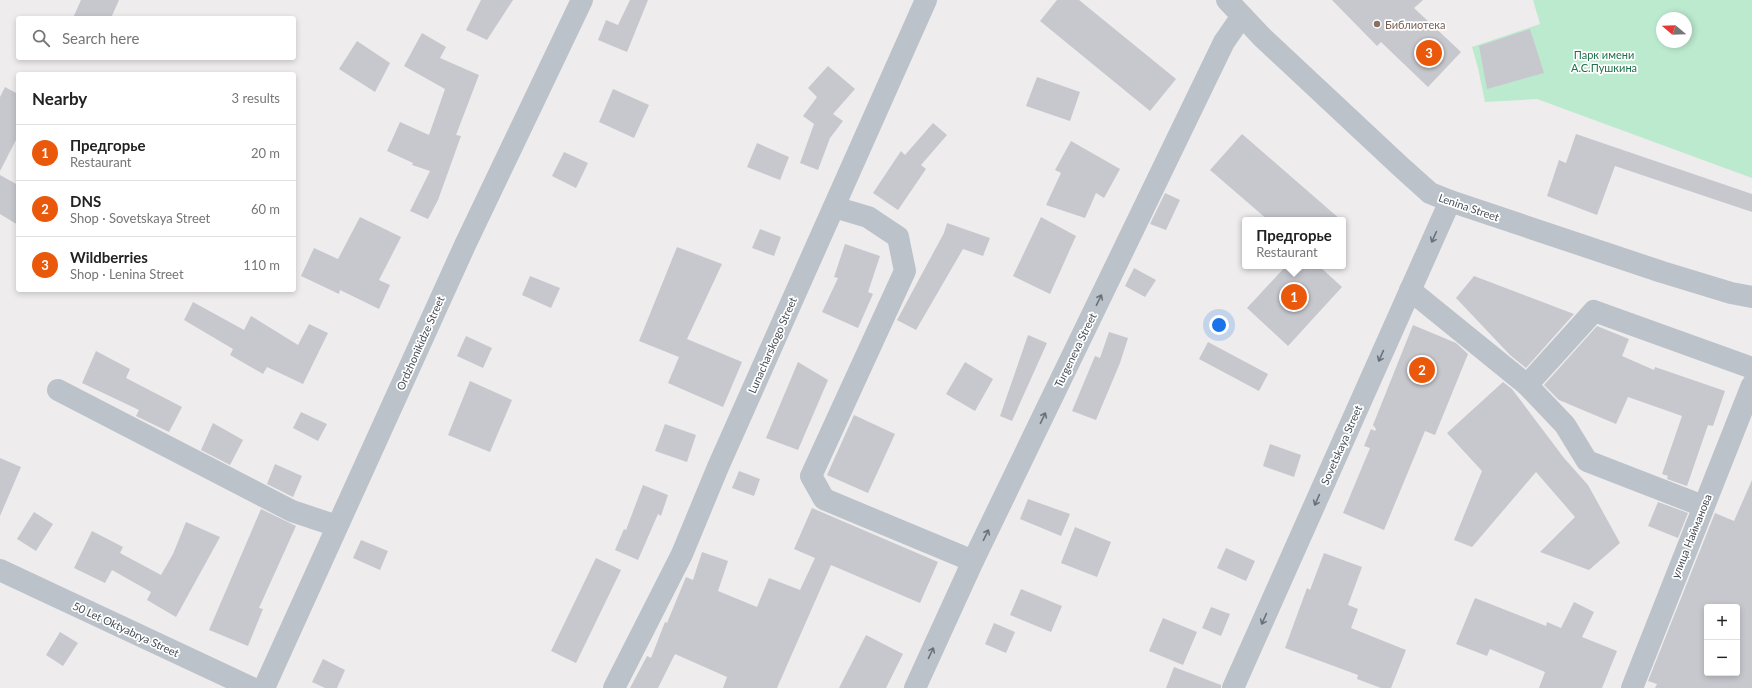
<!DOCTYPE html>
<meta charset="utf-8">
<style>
body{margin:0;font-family:Lato,sans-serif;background:#f2f2f2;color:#222}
.controls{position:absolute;right:12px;bottom:12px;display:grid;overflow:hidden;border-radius:4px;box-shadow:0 2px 6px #0003}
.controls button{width:36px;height:36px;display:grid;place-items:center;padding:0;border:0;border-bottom:1px solid #e0e0e0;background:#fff;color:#222;font:20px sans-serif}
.compass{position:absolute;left:1656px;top:12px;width:36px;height:36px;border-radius:50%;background:#fff;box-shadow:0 2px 6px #0003;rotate:289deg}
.you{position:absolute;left:1219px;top:325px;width:14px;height:14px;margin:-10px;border:3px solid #fff;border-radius:50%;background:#1a73e8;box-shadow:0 0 0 6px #1a73e833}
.badge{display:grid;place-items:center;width:26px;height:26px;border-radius:50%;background:#ea580c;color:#fff;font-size:13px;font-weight:700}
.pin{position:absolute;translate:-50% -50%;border:2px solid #fff;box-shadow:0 1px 4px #0006}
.popup{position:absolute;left:1242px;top:217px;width:104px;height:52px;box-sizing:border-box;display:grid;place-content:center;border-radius:4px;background:#fff;filter:drop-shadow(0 1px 3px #0005);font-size:13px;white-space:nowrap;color:#767676}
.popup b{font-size:15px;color:#222}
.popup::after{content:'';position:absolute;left:50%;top:100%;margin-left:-8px;border:8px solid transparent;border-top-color:#fff}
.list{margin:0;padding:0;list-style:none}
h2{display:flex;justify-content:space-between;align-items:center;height:52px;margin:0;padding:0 16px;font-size:17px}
h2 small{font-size:13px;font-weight:400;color:#767676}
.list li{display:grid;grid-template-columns:26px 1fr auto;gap:12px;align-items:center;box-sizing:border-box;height:56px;padding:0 16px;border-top:1px solid #e0e0e0}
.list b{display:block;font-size:15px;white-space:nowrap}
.list p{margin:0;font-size:13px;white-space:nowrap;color:#767676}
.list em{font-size:13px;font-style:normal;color:#767676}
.icon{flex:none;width:22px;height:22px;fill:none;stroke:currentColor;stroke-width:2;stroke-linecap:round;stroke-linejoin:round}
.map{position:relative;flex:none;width:1752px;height:688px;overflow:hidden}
.search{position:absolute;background:#fff;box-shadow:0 2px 6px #0003;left:16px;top:16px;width:280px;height:44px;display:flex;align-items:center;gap:10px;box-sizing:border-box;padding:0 14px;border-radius:4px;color:#767676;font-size:15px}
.panel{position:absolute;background:#fff;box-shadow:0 2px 6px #0003;left:16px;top:72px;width:280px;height:220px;border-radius:4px}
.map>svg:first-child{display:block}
.green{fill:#bceacf;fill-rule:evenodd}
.building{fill:#c7c8ce;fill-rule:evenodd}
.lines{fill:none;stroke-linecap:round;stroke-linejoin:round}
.minor{stroke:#bbc2ca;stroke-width:22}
.oneway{stroke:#69717a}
.education-dot{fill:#8d6e63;stroke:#fff;stroke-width:1.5}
.labels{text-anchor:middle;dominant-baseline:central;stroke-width:3.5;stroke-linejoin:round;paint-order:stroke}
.education-label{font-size:11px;fill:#785e54;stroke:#fff;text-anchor:start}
.park-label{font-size:11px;fill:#1e714a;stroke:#fff}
.street-label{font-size:11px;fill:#464e57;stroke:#fff}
</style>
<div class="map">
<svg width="1752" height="688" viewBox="0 0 1752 688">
<rect width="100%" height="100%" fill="#eeecec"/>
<path class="green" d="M 1533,0 L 1752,0 L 1752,178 L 1537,99 L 1485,102 L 1478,68 L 1472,47 L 1540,24 ZM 1662,18 L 1686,18 L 1686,42 L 1662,42 Z"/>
<g class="building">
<path d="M 81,0 L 119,0 L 111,18 L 73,18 Z"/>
<path d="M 481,0 L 513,0 L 487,40 L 466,30 Z"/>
<path d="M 630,0 L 648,0 L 627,52 L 598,40 L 606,20 L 618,25 Z"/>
<path d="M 1057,0 L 1079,0 L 1176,79 L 1150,111 L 1040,21 Z"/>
<path d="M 1332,0 L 1423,0 L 1414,8 L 1461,52 L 1428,87 L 1381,42 L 1377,46 Z"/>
<path d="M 1530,29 L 1544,73 L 1487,89 L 1479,46 Z"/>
<path d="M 422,33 L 446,47 L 440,58 L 479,75 L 456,135 L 461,136 L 438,200 L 428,219 L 410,211 L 430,171 L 412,165 L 413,163 L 387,151 L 400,122 L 429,135 L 445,89 L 404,66 Z"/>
<path d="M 357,41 L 390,63 L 375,92 L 339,69 Z"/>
<path d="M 828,66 L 855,89 L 833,114 L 843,121 L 830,138 L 818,170 L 800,163 L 814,124 L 803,116 L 817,97 L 808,88 Z"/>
<path d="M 1037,77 L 1080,92 L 1070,121 L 1026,106 Z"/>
<path d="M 5,87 L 18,94 L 18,136 L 0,171 L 0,97 Z"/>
<path d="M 613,89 L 649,105 L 634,138 L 599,122 Z"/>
<path d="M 933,123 L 947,135 L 921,165 L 926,169 L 898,210 L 873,193 L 901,151 L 905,155 Z"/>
<path d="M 1242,134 L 1341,220 L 1268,220 L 1210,170 Z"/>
<path d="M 1576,134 L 1752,194 L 1752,212 L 1615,166 L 1597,215 L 1547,196 L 1559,160 L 1566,163 Z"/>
<path d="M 1071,141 L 1120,169 L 1104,198 L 1096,193 L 1085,218 L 1046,205 L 1061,173 L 1055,170 Z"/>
<path d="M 757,143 L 789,157 L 780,180 L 747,167 Z"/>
<path d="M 564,152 L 588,163 L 576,188 L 552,176 Z"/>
<path d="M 0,175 L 18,185 L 18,225 L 0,214 Z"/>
<path d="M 1165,193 L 1180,200 L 1166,230 L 1150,224 Z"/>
<path d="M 360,217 L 401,237 L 379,280 L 390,285 L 379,309 L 340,290 L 339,294 L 301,276 L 314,248 L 338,259 Z"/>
<path d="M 1041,217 L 1076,236 L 1050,294 L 1013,276 Z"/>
<path d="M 947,223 L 990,238 L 983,256 L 963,249 L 916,330 L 897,320 L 944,233 Z"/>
<path d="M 760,229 L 781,237 L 774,256 L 752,248 Z"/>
<path d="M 845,244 L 880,256 L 868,292 L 873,294 L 858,328 L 822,312 L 838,278 L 834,277 Z"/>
<path d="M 677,247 L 722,264 L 687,339 L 742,362 L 723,407 L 668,383 L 679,357 L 639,341 Z"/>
<path d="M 1286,266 L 1319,266 L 1342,287 L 1288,346 L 1247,308 Z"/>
<path d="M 1134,268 L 1156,280 L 1145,297 L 1125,286 Z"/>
<path d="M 530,276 L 560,288 L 551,308 L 522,295 Z"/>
<path d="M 1474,276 L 1574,314 L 1526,368 L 1510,355 L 1456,298 Z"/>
<path d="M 193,302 L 244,330 L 251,316 L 298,345 L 309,324 L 328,333 L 303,384 L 267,367 L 263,374 L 230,355 L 233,349 L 184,320 Z"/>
<path d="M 1413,325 L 1456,343 L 1468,354 L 1435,435 L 1425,431 L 1384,530 L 1343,513 L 1370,448 L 1364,446 L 1371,429 L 1375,431 L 1376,429 L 1373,425 Z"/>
<path d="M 1597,326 L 1629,339 L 1622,356 L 1654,370 L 1655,367 L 1725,391 L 1713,426 L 1708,425 L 1687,486 L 1667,479 L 1668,476 L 1662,474 L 1682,416 L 1628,397 L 1616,424 L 1559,400 L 1544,385 Z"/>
<path d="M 1109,332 L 1128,338 L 1120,363 L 1096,420 L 1072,411 L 1095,356 L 1100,358 Z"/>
<path d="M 1028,335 L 1047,343 L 1012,421 L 1000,416 Z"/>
<path d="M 466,336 L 492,348 L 483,368 L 457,356 Z"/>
<path d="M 1208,342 L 1268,374 L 1259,391 L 1199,359 Z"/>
<path d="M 96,351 L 130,369 L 126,378 L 182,407 L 169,432 L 136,416 L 139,410 L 82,383 Z"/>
<path d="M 798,362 L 828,380 L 798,450 L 766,438 Z"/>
<path d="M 965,362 L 993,379 L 975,411 L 946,394 Z"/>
<path d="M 470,381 L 512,400 L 490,452 L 448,435 Z"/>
<path d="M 1503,382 L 1512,389 L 1564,458 L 1588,485 L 1620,543 L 1589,570 L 1540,552 L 1575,517 L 1536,472 L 1472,547 L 1454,540 L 1482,471 L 1447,433 Z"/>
<path d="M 301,412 L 327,424 L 318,441 L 293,428 Z"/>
<path d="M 854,415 L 895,434 L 868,493 L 827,475 Z"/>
<path d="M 213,423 L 243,440 L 230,465 L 201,450 Z"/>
<path d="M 665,424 L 696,435 L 687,462 L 655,451 Z"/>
<path d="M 1270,444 L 1301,455 L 1294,477 L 1263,466 Z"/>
<path d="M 0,458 L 21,467 L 0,516 Z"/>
<path d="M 275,464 L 302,476 L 293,497 L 267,484 Z"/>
<path d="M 739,471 L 760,479 L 754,496 L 732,488 Z"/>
<path d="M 1752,480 L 1752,688 L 1655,688 L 1657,684 L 1648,681 L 1715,513 L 1734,521 ZM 1707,607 L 1737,607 L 1737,673 L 1707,673 Z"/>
<path d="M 643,485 L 668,495 L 661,516 L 658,514 L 638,560 L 615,550 L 624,529 L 626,530 Z"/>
<path d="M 1028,499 L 1070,514 L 1061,536 L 1020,519 Z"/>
<path d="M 1658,502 L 1688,513 L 1678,538 L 1648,526 Z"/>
<path d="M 812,508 L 938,562 L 920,603 L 831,565 L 777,688 L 723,688 L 727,677 L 675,654 L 658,688 L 630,688 L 647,656 L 651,658 L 665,622 L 667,623 L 686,577 L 693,580 L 702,552 L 728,561 L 718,591 L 757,607 L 769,578 L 800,590 L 815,558 L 794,549 Z"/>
<path d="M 261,509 L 296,526 L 259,608 L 263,609 L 248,646 L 209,630 Z"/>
<path d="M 34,512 L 53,524 L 36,551 L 17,539 Z"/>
<path d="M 186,522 L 220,537 L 176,617 L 147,600 L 151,592 L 112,570 L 105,583 L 74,568 L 92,531 L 123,547 L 120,553 L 161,575 L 173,554 Z"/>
<path d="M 1075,527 L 1111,542 L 1097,577 L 1061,563 Z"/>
<path d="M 361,540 L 388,551 L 380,570 L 353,558 Z"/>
<path d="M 1226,548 L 1255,561 L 1246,581 L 1217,568 Z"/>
<path d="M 1324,553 L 1362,567 L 1348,605 L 1358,609 L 1351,628 L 1406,650 L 1391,688 L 1381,688 L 1357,679 L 1358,675 L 1285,648 L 1307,588 L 1310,590 Z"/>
<path d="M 596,558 L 621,570 L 576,663 L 551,651 Z"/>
<path d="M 1021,589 L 1062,606 L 1051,632 L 1010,615 Z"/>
<path d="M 1475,598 L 1546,626 L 1547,622 L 1561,628 L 1574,602 L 1594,612 L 1582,637 L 1617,651 L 1602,688 L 1539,688 L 1545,672 L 1490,649 L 1487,656 L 1456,644 Z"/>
<path d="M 1211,607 L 1230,614 L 1221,636 L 1202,628 Z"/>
<path d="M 1163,618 L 1197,632 L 1183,665 L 1149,651 Z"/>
<path d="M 994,623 L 1015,632 L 1006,653 L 985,644 Z"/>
<path d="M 60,632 L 78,643 L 63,666 L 46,655 Z"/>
<path d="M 866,635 L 903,654 L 886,688 L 839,688 Z"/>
<path d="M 323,659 L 345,670 L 337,688 L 325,688 L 312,682 Z"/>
<path d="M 1174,667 L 1221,685 L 1221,688 L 1166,688 Z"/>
</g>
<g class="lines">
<g class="minor">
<path d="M 1227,0 L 1262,37 L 1400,166 L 1430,193 L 1450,201 L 1662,272 L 1731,293 L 1752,297"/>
<path d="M 834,207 L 868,217 L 898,237 L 905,271 L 811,476 L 824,499 L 973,561"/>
<path d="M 1410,290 L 1527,385 L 1565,425 L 1587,461 L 1703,506"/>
<path d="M 1527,385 L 1594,311 L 1752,368"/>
<path d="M 58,390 L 292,511 L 337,526"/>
<path d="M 0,570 L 252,688"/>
<path d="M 264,688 L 465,245 L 582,0"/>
<path d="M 614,688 L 682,554 L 718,467 L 926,0"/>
<path d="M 915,688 L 973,561 L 1224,42 L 1242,16"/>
<path d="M 1233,688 L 1450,201"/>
<path d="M 1632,688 L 1752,385"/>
</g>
</g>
<defs><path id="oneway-shaft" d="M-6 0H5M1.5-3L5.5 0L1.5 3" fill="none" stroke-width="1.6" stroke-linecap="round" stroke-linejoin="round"/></defs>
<g class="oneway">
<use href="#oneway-shaft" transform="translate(1434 237) rotate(114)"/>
<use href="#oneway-shaft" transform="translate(1099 300) rotate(-64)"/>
<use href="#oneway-shaft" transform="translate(1381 356) rotate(114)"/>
<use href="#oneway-shaft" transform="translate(1043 418) rotate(-64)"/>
<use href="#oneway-shaft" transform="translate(1317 500) rotate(114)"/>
<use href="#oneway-shaft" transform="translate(986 535) rotate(-64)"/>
<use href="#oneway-shaft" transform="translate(1264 619) rotate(114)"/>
<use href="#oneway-shaft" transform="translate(931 653) rotate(-65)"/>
</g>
<circle class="education-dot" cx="1377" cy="24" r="4"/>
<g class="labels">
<g class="education-label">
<text x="1385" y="24">Библиотека</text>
</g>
<g class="park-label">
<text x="1604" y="54">Парк имени<tspan x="1604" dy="13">А.С.Пушкина</tspan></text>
</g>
<g class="street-label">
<text transform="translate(1469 207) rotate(19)">Lenina Street</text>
<text transform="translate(420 343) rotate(-66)">Ordzhonikidze Street</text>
<text transform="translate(772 345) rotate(-66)">Lunacharskogo Street</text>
<text transform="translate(1075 350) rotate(-64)">Turgeneva Street</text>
<text transform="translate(1341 445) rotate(-66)">Sovetskaya Street</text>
<text transform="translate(1691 536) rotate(-68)">улица Найманова</text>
<text transform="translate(126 629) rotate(25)">50 Let Oktyabrya Street</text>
</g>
</g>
</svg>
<div class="controls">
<button>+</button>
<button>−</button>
</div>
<svg class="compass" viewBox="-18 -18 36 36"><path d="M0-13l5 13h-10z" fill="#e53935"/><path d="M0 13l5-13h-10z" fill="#767676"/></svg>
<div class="you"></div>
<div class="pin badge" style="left:1294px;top:297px">1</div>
<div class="popup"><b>Предгорье</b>Restaurant</div>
<div class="pin badge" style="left:1422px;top:370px">2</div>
<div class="pin badge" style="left:1429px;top:53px">3</div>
<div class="search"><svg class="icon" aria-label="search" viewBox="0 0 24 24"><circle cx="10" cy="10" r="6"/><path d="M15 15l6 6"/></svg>Search here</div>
<section class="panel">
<h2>Nearby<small>3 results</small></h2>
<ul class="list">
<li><span class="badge">1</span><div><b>Предгорье</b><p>Restaurant</p></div><em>20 m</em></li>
<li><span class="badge">2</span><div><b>DNS</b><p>Shop · Sovetskaya Street</p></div><em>60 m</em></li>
<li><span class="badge">3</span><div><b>Wildberries</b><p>Shop · Lenina Street</p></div><em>110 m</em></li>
</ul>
</section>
</div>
